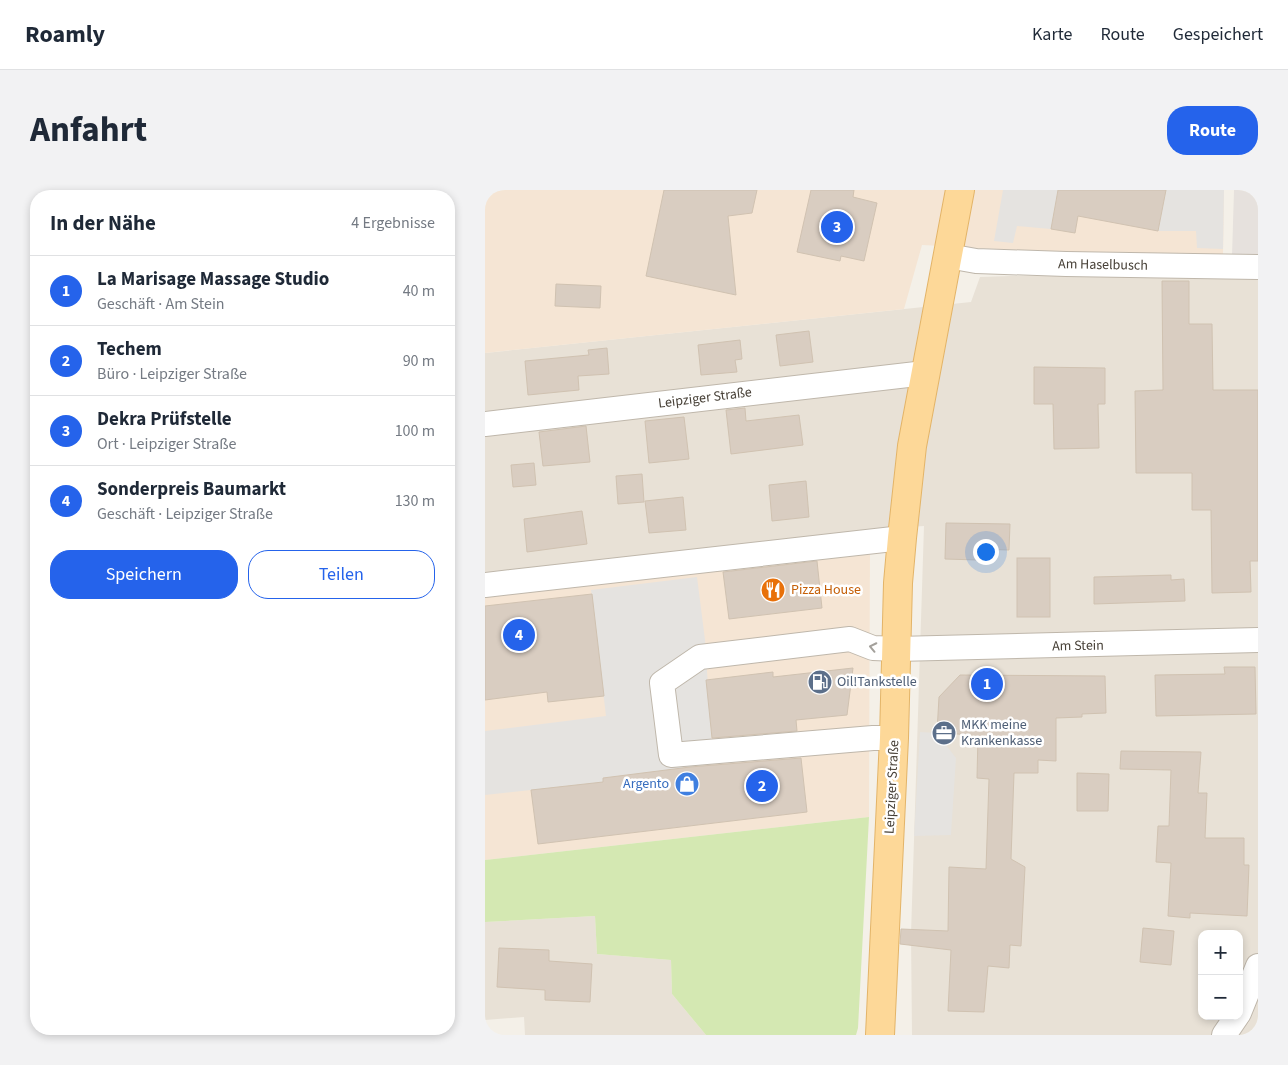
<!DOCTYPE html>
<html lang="de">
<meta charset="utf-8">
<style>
body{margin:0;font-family:"Source Sans 3",sans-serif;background:#f2f2f3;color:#1f2937}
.controls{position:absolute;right:15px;bottom:15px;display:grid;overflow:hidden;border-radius:10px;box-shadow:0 2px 8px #0003}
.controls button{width:45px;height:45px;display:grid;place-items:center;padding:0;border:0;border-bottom:1px solid #e0e1e3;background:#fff;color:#1f2937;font:25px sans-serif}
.you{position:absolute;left:500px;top:361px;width:18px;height:18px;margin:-12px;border:4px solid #fff;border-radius:50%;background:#1a73e8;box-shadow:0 0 0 8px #1a73e833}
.badge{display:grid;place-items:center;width:32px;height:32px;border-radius:50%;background:#2563eb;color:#fff;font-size:16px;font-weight:700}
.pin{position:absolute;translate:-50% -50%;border:2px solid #fff;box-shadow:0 1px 5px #0006}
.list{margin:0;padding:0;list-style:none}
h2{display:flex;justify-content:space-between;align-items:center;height:65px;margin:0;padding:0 20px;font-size:21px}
h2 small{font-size:16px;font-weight:400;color:#747a83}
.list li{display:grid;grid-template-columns:32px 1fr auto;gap:15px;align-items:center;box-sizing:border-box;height:70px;padding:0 20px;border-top:1px solid #e0e1e3}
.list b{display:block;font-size:19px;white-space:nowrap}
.list p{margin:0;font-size:16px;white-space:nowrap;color:#747a83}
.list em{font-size:16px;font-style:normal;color:#747a83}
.actions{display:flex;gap:10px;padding:15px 20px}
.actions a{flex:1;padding:11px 0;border:1px solid #2563eb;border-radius:20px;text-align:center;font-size:18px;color:#2563eb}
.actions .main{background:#2563eb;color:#fff}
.map{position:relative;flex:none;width:773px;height:845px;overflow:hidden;border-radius:20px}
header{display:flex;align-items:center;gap:30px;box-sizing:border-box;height:70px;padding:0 25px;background:#fff;border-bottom:1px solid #e0e1e3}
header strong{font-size:24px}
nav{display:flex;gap:28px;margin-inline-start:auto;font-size:18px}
.intro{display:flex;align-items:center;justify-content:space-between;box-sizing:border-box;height:120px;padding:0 30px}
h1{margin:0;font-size:35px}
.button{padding:12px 22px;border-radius:20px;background:#2563eb;color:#fff;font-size:18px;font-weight:700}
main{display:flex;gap:30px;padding:0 30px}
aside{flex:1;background:#fff;border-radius:20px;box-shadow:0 2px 8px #0003}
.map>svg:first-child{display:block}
.residential{fill:#e8e1d6;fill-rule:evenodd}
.commercial{fill:#f5e5d4}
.industrial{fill:#e6e1dd}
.green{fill:#d4e8b2}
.parking{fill:#e5e3e0}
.building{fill:#d9cdc1;stroke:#d0c2b1}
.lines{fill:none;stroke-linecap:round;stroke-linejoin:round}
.minor-casing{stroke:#bfb7ab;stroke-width:26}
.major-casing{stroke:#e3b468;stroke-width:30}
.minor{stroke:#fff;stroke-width:24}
.major{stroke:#fdd898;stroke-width:28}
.oneway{stroke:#a3a09b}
.labels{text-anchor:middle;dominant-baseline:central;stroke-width:5;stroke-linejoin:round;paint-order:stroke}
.street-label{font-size:14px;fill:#474037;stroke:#fff}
.food-label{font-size:14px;fill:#c56008;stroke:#fff;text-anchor:start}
.service-label{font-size:14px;fill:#4e5e75;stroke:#fff;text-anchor:start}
.shop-label{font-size:14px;fill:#366cbe;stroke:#fff;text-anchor:end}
</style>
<header>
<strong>Roamly</strong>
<nav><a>Karte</a><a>Route</a><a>Gespeichert</a></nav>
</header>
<div class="intro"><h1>Anfahrt</h1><a class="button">Route</a></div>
<main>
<aside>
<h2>In der Nähe<small>4 Ergebnisse</small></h2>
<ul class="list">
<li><span class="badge">1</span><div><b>La Marisage Massage Studio</b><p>Geschäft · Am Stein</p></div><em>40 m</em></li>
<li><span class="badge">2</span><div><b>Techem</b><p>Büro · Leipziger Straße</p></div><em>90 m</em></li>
<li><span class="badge">3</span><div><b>Dekra Prüfstelle</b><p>Ort · Leipziger Straße</p></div><em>100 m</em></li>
<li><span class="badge">4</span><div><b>Sonderpreis Baumarkt</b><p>Geschäft · Leipziger Straße</p></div><em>130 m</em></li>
</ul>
<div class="actions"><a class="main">Speichern</a><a>Teilen</a></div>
</aside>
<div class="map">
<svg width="773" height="845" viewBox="0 0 773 845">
<rect width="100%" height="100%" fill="#f4f0e8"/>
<g class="residential">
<path d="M 525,86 L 773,86 L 773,845 L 427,845 L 426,744 L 439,336 L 384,340 L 0,387 L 0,163 L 486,112 L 495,87 ZM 717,744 L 754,744 L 754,826 L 717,826 Z"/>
<path d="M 110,726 L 112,764 L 186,770 L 187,804 L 221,845 L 40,845 L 39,827 L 0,830 L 0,732 Z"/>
</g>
<g class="commercial">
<path d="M 0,0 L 739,0 L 738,64 L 607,64 L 437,55 L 419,119 L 0,163 Z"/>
<path d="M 385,362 L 384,627 L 0,670 L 0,403 Z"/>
</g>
<path class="industrial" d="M 749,0 L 773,0 L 773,64 L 747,66 Z"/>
<path class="green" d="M 384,627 L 373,838 L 371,845 L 221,845 L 187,804 L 186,770 L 112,764 L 110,726 L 0,732 L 0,670 Z"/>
<g class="parking">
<path d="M 518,0 L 573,0 L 566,39 L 532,36 L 528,53 L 509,51 Z"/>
<path d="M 681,0 L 739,0 L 738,59 L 712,58 L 711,41 L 673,41 Z"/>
<path d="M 212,387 L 220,450 L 228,574 L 118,588 L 118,592 L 0,605 L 0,541 L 121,526 L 106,400 Z"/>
<path d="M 435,542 L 452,543 L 471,568 L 466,645 L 429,646 Z"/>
</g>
<g class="building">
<path d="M 179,0 L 272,0 L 267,23 L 243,26 L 251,105 L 161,86 Z"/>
<path d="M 326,0 L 369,0 L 368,7 L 392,13 L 379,71 L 356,66 L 355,71 L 312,62 Z"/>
<path d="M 573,0 L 681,0 L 673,41 L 593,26 L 590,43 L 566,39 Z"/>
<path d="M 677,91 L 704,91 L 704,134 L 727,134 L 728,200 L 773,200 L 773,371 L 765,371 L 766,402 L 727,403 L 726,320 L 707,320 L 707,283 L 651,283 L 650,201 L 678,200 Z"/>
<path d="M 71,94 L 116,96 L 115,118 L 70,116 Z"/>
<path d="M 324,141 L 328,172 L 295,176 L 291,145 Z"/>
<path d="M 255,150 L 257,169 L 250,170 L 252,182 L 216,185 L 213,155 Z"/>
<path d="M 122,158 L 124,184 L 93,186 L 94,200 L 43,205 L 40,171 L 104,165 L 103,160 Z"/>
<path d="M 549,177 L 620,178 L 620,214 L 613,214 L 614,258 L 569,259 L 568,214 L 549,214 Z"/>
<path d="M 260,218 L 261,231 L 314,225 L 318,255 L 246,264 L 241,220 Z"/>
<path d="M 199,227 L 204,269 L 164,273 L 160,231 Z"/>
<path d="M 101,236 L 105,272 L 58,276 L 54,242 Z"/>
<path d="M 49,273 L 51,295 L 28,297 L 26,275 Z"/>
<path d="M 157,284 L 159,312 L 133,314 L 131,286 Z"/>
<path d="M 321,291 L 324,327 L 287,331 L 284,295 Z"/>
<path d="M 198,307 L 201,340 L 164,343 L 160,311 Z"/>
<path d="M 97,321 L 102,354 L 42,362 L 39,329 Z"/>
<path d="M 461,333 L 525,334 L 524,360 L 493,359 L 493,370 L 460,369 Z"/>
<rect x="532" y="368" width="33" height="59"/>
<path d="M 332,371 L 337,418 L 244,429 L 238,382 Z"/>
<path d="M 686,385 L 686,390 L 699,389 L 700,411 L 609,414 L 609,387 Z"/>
<path d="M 107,404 L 119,506 L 63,512 L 62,502 L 0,510 L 0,416 Z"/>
<path d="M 739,477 L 770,477 L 771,524 L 671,526 L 670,485 L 740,484 Z"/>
<path d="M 368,478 L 362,525 L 311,530 L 312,541 L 227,548 L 221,490 L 288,482 L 288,487 Z"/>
<path d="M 475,485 L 620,486 L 621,523 L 597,524 L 597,527 L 571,528 L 571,571 L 553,570 L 553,583 L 529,583 L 526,669 L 540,677 L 536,756 L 525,755 L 524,778 L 503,776 L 499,822 L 463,821 L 466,760 L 415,754 L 416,739 L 463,741 L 464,677 L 501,679 L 504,589 L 492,588 L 493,546 L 452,542 L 454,507 Z"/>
<path d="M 636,561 L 716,562 L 713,603 L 722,603 L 720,648 L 759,648 L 759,675 L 764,675 L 762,726 L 705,723 L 705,728 L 683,726 L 686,673 L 671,672 L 673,636 L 684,636 L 686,580 L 635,579 Z"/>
<path d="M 316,568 L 322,622 L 53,654 L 46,600 L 118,592 L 118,588 L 205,577 Z"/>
<path d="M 592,583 L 624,584 L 623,621 L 592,621 Z"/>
<path d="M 658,738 L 689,741 L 686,775 L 655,772 Z"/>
<path d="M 14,758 L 64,760 L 64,771 L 107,774 L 105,812 L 60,810 L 60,800 L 12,797 Z"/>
</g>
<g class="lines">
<defs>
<g id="minor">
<path d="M 463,66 L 491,71 L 581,74 L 773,77"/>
<path d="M 0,234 L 440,183"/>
<path d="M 0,395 L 417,348"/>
<path d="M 409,548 L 388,548 L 186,565 L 177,493 L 215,467 L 365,449 L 388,458 L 412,459 L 773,450"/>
<path d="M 754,823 L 773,776"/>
<path d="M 739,845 L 752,826"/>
</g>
<path id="major" d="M 395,845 L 409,548 L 413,393 L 417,348 L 427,256 L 475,0"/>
</defs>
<use href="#minor" class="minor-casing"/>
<use href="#major" class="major-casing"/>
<use href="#minor" class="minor"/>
<use href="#major" class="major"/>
</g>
<defs><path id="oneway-chevron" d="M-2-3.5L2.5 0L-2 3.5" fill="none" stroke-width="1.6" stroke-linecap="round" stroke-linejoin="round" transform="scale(1.25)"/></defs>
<use class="oneway" href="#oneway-chevron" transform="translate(388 457) rotate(-168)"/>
<defs>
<symbol id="restaurant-disc" viewBox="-11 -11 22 22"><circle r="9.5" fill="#e8710a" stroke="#fff"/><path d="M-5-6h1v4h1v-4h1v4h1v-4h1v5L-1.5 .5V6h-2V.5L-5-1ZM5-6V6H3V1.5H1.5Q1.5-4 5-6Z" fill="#fff"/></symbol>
<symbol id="fuel-disc" viewBox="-11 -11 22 22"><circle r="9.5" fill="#5c6f8a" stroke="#fff"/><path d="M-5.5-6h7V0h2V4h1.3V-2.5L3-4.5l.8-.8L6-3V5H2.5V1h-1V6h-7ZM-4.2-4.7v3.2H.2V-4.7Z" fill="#fff"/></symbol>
<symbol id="office-disc" viewBox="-11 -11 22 22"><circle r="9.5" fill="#5c6f8a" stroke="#fff"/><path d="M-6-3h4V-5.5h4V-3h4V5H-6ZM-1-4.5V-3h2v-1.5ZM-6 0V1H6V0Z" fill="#fff"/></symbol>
<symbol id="shop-disc" viewBox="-11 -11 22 22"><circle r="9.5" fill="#3f7fe0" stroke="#fff"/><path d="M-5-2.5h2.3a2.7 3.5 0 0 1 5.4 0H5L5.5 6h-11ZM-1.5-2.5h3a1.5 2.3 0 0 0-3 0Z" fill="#fff"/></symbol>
</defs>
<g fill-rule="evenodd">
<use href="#restaurant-disc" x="274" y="386" width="28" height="28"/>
<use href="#fuel-disc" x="321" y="478" width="28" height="28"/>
<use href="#office-disc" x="445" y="529" width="28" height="28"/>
<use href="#shop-disc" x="188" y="580" width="28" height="28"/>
</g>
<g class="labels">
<g class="street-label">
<text transform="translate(618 75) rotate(1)">Am Haselbusch</text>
<text transform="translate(220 208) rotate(-7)">Leipziger Straße</text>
<text transform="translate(593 456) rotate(-1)">Am Stein</text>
<text transform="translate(407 597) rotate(-87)">Leipziger Straße</text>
</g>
<g class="food-label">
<text x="306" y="400">Pizza House</text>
</g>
<g class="service-label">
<text x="352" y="492">Oil!Tankstelle</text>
<text x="476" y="535">MKK meine<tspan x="476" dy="16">Krankenkasse</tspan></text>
</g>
<g class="shop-label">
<text x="184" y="594">Argento</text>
</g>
</g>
</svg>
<div class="controls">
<button>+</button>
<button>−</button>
</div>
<div class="you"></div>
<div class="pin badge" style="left:502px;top:494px">1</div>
<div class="pin badge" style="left:277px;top:596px">2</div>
<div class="pin badge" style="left:352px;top:37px">3</div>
<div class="pin badge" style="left:34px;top:445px">4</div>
</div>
</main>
